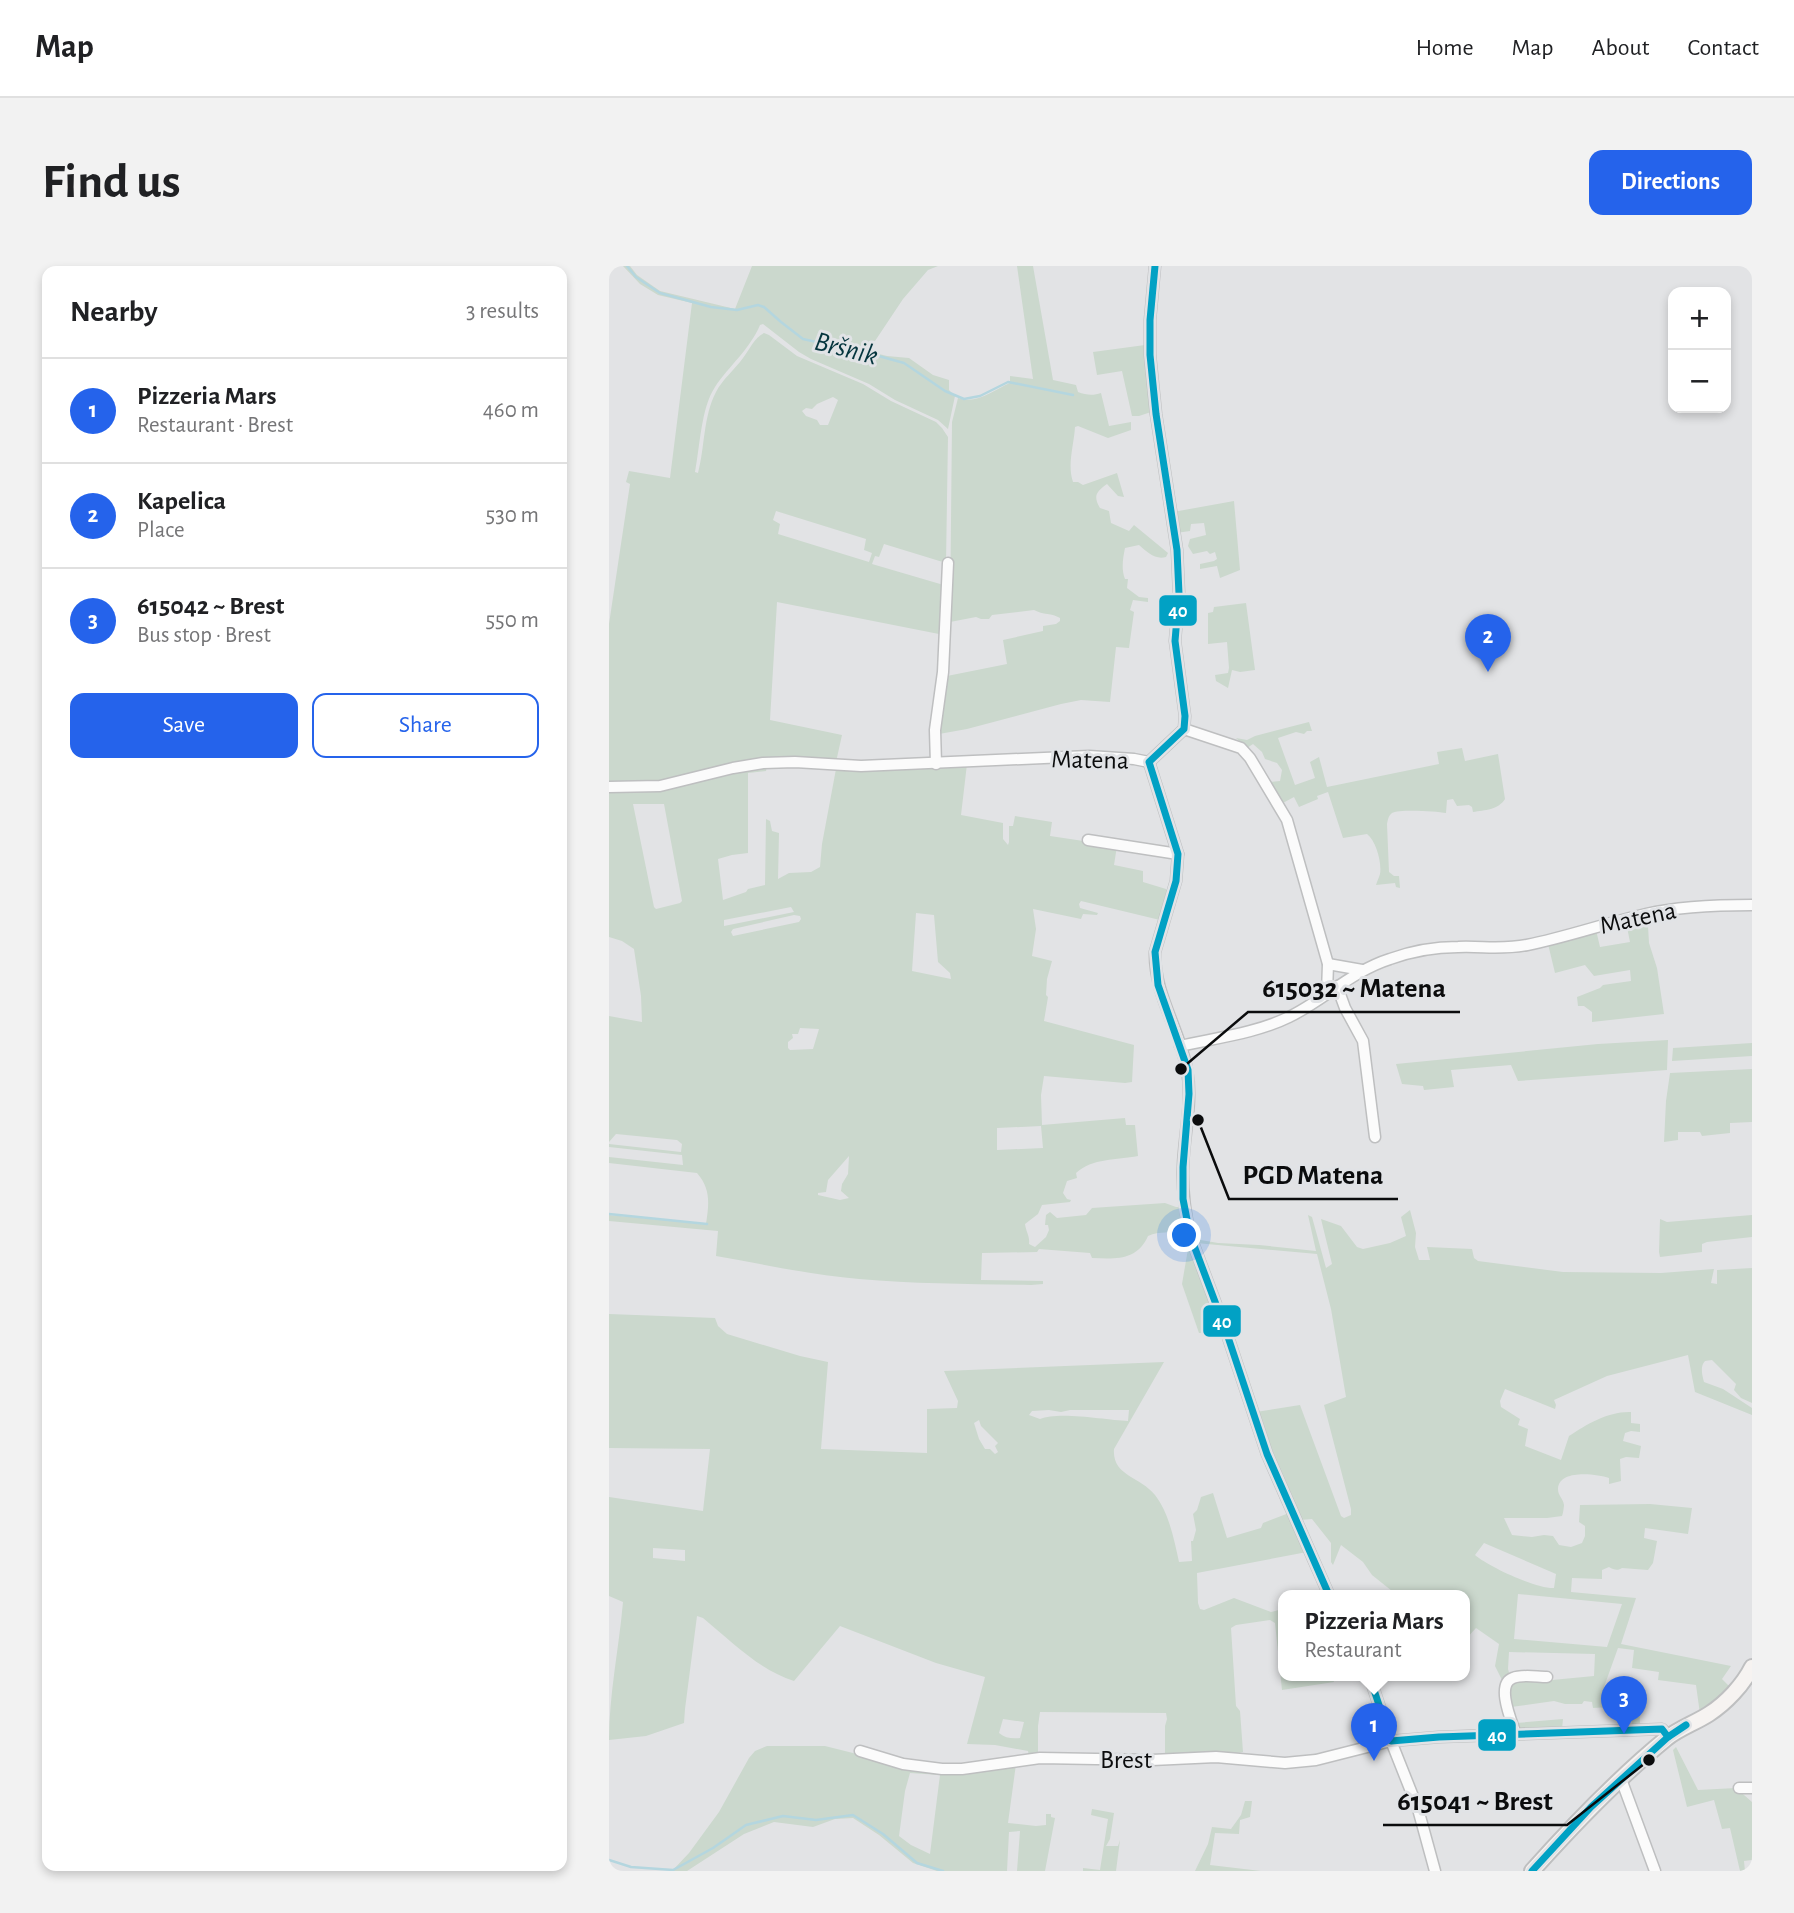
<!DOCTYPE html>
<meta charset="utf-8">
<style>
body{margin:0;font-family:"Alegreya Sans",sans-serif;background:#f2f2f2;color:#202124}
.controls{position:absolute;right:21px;top:21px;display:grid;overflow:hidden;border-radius:14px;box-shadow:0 4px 10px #0003}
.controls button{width:63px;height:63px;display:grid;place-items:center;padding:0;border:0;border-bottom:2px solid #e0e0e0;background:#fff;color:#202124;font:35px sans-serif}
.you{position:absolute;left:576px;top:970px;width:24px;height:24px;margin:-18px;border:5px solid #fff;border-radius:50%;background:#1a73e8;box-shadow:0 0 0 10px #1a73e833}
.badge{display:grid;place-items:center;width:46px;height:46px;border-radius:50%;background:#2563eb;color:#fff;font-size:23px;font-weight:700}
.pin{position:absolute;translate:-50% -58px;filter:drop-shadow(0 2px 4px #0008)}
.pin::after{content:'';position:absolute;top:37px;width:24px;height:21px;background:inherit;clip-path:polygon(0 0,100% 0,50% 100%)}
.popup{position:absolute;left:669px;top:1324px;width:192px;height:91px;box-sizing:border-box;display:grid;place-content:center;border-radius:14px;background:#fff;filter:drop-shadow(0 2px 5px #0005);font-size:23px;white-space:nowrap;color:#757577}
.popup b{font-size:26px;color:#202124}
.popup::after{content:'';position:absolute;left:50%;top:100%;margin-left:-14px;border:14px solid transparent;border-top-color:#fff}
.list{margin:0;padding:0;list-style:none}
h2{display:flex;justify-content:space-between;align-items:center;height:91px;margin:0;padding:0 28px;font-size:30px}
h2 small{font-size:23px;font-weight:400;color:#757577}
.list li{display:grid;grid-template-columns:46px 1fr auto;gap:21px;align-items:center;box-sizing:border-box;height:105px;padding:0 28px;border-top:2px solid #e0e0e0}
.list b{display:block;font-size:26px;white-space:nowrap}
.list p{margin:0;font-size:23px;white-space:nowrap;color:#757577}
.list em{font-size:23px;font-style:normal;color:#757577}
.actions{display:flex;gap:14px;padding:21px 28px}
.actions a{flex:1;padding:16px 0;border:2px solid #2563eb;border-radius:14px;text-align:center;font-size:24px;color:#2563eb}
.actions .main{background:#2563eb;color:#fff}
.map{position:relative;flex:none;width:1143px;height:1605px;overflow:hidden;border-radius:14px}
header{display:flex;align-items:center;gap:42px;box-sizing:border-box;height:98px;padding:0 35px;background:#fff;border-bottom:2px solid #e0e0e0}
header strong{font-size:33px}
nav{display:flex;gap:38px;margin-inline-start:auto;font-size:24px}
.intro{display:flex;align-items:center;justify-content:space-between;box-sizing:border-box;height:168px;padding:0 42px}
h1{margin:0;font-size:49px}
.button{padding:18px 32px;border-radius:14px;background:#2563eb;color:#fff;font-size:24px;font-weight:700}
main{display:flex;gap:42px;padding:0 42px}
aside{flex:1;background:#fff;border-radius:14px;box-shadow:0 4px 10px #0003}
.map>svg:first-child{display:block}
.green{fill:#cbd8cd;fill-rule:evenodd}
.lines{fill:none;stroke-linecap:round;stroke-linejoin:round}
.stream{stroke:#b4d6df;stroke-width:2.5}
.street-casing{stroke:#bebfc0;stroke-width:13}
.secondary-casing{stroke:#bebfc0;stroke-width:18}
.street{stroke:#fbfbfb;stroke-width:10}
.secondary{stroke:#f6f3f1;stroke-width:14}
.bus-1-casing{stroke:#e1e3e6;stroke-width:12}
.bus-1{stroke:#01a1c4;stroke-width:7}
.labels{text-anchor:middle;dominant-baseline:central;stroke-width:6;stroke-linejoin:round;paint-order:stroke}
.street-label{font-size:26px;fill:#0b0c0d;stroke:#e1e3e6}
.water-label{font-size:28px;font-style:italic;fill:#05353e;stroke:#e1e3e6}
.leader{fill:none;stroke:#0b0c0d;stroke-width:2.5}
.callout-dot{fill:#0b0c0d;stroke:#e1e3e6;stroke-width:2.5}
.callout-label{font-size:28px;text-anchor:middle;font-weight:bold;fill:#0b0c0d;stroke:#e1e3e6;stroke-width:6;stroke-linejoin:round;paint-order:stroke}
.line-badge{stroke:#e1e3e6;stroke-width:2.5}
.badge-label{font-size:19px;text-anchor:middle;font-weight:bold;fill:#fff}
</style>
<header>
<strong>Map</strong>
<nav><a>Home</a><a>Map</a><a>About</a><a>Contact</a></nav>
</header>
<div class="intro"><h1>Find us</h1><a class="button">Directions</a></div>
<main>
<aside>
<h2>Nearby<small>3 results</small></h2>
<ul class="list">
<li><span class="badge">1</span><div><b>Pizzeria Mars</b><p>Restaurant · Brest</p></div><em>460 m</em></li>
<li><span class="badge">2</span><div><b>Kapelica</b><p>Place</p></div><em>530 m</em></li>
<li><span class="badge">3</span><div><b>615042 ~ Brest</b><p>Bus stop · Brest</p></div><em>550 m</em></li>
</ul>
<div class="actions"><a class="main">Save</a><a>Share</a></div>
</aside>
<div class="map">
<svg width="1143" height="1605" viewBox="0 0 1143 1605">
<rect width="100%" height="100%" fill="#e2e3e5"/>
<g class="green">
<path d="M 14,0 L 21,0 L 28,9 L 51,25 L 126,43 L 143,0 L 329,0 L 319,4 L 294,33 L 260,84 L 262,86 L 278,90 L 300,92 L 324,109 L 340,114 L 340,124 L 346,130 L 339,163 L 329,154 L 286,134 L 260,118 L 202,93 L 190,86 L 154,58 L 151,59 C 141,83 120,100 106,121 C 92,142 91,180 86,206 L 89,207 C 96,181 94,151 107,126 C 113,114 126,103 134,92 C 141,83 145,72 155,67 L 160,69 L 188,90 L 254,118 L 282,135 L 327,156 L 333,162 L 339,171 L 337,297 L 275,278 L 270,291 L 266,290 L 263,298 L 338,320 L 335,369 L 168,336 L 161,454 L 233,469 L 227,496 L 201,493 L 56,515 L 27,518 L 0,519 L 0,358 L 21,218 L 17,216 L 20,205 L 61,212 L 83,37 L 49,29 L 31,18 ZM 224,131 L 229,134 L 219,159 L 211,159 L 208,154 L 197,150 L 193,145 L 197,142 L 203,143 L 208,138 ZM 167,245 L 257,273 L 255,284 L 263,287 L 260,296 L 169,268 L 171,258 L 164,254 Z"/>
<path d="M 408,0 L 424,0 L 444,114 L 467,119 L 469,126 C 477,129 484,130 492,127 L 500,160 L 522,156 L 522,164 L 499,172 L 469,160 L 466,161 C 465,179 458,199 464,216 L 469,216 L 474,219 L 508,207 L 515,231 L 509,230 L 498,218 C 487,226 484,230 491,242 L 500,245 L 502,257 L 520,265 L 525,259 L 559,287 L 557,291 C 546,294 538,286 530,279 L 516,282 C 514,292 512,303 516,313 L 519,313 L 518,322 L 530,331 L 539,332 L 539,336 L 524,334 L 521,344 L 525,346 L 520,382 L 507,381 L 501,436 L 472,434 L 452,438 L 358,463 L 330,468 L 338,410 L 398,398 L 394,374 L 434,365 L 434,360 L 447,358 L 451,355 L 451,352 C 443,347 434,349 425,344 L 383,349 L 380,353 L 372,353 L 367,351 L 341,356 L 343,156 L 349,132 C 367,139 385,124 401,117 L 401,110 L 424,113 Z"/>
<path d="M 536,79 L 542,146 L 530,150 L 523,150 L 513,105 L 488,109 L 484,86 Z"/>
<path d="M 625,235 L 631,304 L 611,312 L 608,300 L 591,303 L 591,298 L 605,295 L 608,293 L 606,286 L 601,288 L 598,285 L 584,288 L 579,280 L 581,273 L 597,269 L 595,257 L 582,258 L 581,265 L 567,267 L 564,246 Z"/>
<path d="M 637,337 L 646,404 L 631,406 L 623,404 L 619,422 L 607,415 L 606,409 L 619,407 L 620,402 L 618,376 L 599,378 L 599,347 L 604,346 L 605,341 Z"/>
<path d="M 700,456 L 703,465 L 698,465 L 695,468 L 687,466 L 669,472 L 686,519 L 706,512 L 701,496 L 710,491 L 718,521 L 830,498 L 828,486 L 853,482 L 856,495 L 889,488 L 896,533 C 889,544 876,544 864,546 L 863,541 L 860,539 L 848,540 L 844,533 L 838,534 L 837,547 C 827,545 789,543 783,547 C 779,550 779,554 778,558 L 780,606 L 785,610 L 790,610 L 791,622 L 787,621 L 786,617 L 767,619 C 768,615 770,612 771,608 C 773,596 767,575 758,568 L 734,572 L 719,526 L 708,530 L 709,533 L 690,541 L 685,531 L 672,538 L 660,516 L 671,515 L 673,504 L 668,497 L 656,493 L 653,486 L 644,478 L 638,482 L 627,472 L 638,474 L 646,470 Z"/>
<path d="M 358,498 L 352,549 L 394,557 L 394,573 L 399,579 L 400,576 L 400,560 L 404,560 L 406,550 L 443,556 L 441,570 L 508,580 L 505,599 L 534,605 L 534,616 L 557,623 L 559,626 L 551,654 L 472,635 L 470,638 L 471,642 L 489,647 L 488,649 L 474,648 L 472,653 L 424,643 L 427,663 L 423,690 L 443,695 L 438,713 L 437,729 L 439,731 L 435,755 L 525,779 L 523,816 L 516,817 L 435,810 L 432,829 L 433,859 L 516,852 L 517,859 L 526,859 L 529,890 C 508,894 483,892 467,907 L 468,912 L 458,915 L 454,927 L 458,933 L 462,934 L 461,936 L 433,939 L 429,948 L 416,958 C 417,966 421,970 420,978 L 426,981 L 437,971 L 440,964 L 439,959 L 436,959 L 437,949 L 441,946 L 448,952 L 477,949 L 483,942 L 556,937 L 567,941 L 571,941 L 574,962 C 562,969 551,964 539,970 C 528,995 506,993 483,992 L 481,987 L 430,983 L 428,986 L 373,987 L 372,1014 L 434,1015 L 434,1018 L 422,1019 C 365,1018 307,1018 250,1013 C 202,1009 154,998 107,990 L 109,965 L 0,955 L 0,949 L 97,958 C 100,938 102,923 88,907 L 0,897 L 0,891 L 74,899 L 73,889 L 0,881 L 0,878 L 72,886 L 73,878 L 68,874 L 7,868 L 0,876 L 0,750 L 33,756 L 32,730 L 25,683 L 13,675 L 0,671 L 0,525 L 158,500 L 157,505 L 139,507 L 139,587 L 123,589 L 109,593 L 114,634 L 137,626 L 139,623 L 156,619 L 157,553 L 161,555 L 163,565 L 170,567 L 169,613 L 180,607 L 202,606 L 211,601 L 213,578 L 227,503 ZM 24,538 L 55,538 L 73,635 L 71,637 L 47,643 L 45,641 ZM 182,641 L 185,646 L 115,660 L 115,654 ZM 307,647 L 325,649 L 329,696 L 341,707 L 342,713 L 303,705 ZM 185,649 L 191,650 L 192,653 L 190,656 L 124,670 L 122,666 L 124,663 ZM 191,762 L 210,763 L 204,783 L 181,784 L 179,782 L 179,776 L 184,772 L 183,768 L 189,768 ZM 432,860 L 434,882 L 388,884 L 388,862 ZM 240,890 L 239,908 L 233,918 L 232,925 L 240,932 L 231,934 L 209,929 L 209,927 L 217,926 L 219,914 Z"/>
<path d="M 1033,653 L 1039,660 L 1040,677 L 1048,702 L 1055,748 L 983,756 L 983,746 L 975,740 L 969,740 L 968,731 L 991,722 L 994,719 L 1022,715 L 1021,704 L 985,710 L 976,699 L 946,707 L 939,678 L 987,664 L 991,681 L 1021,676 L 1017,656 Z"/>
<path d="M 1059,774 L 1058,804 L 909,815 L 902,799 L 842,804 L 845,821 L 815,824 L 814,820 L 793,818 L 787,798 L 989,778 Z"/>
<path d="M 1143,777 L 1143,790 L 1063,795 L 1064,782 Z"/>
<path d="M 1143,803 L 1143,856 L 1121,857 L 1121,867 L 1093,870 L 1091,866 L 1069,866 L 1069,874 L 1055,876 L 1057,835 L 1061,807 Z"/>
<path d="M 801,944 L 807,967 L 806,981 L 810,994 L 821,994 L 818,981 L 863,983 L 865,992 L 869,995 L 954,1006 L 1052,1007 L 1105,1003 L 1102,1017 L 1108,1018 L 1108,1004 L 1143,1002 L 1143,1137 L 1132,1132 L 1125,1124 L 1127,1118 L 1103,1094 L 1096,1095 C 1091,1100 1093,1109 1095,1116 L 1114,1123 L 1143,1142 L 1143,1149 L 1086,1126 L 1079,1089 L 998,1110 L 945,1134 L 947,1139 L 946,1143 L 896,1123 L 891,1135 L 892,1141 L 911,1153 L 909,1159 L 919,1163 L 916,1180 L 952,1194 L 960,1170 C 978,1158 1000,1145 1022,1146 L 1022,1157 L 1031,1158 L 1031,1166 L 1022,1165 L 1016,1167 L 1014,1175 L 1032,1180 L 1030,1192 L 1017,1191 L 1011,1193 L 1012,1215 L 1000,1218 L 1000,1212 C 987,1208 950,1203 949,1223 C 949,1230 954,1232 955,1239 C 955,1241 954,1248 953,1250 L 938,1252 L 895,1252 L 903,1269 L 923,1271 L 935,1269 L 944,1270 L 950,1279 L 962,1281 L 973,1277 L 976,1270 L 976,1260 L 970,1256 L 971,1239 L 1041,1238 L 1083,1242 L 1079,1268 L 1036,1262 L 1035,1272 L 1048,1275 L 1044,1297 L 1039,1304 L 1013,1302 C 1009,1305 1005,1304 1000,1301 L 993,1304 L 993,1313 L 963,1312 L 962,1326 L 1027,1332 L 1012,1378 L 1122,1400 L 1113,1413 L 1122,1422 L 1091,1448 L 1087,1419 L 1049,1414 L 1050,1406 L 1023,1402 L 1025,1384 L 1009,1382 L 995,1421 L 1021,1436 L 1025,1423 L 1029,1424 L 1031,1457 L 1023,1459 L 1020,1440 L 984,1442 L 983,1436 L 975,1435 L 973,1438 L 956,1438 L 945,1435 L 902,1441 L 899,1420 L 908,1412 L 943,1414 L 985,1410 L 986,1388 L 900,1386 L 899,1403 L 901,1410 L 895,1418 L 886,1400 L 890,1378 L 867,1362 L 856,1374 L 856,1329 L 788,1329 L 763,1309 L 754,1296 L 732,1279 L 724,1299 L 722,1296 L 722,1277 L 703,1253 L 691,1254 L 662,1189 L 647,1146 L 691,1139 L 732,1250 L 735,1252 L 742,1249 L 742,1243 L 715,1139 L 737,1131 L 722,1043 L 708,988 L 587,977 L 586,973 L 609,977 L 650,979 L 707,985 L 699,949 L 703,951 L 717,1002 L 723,998 L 712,953 L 732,960 L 748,981 L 754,983 L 781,977 L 797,970 L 792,951 ZM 875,1277 L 947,1308 L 945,1322 C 928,1323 880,1301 866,1289 ZM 909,1328 L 1013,1338 L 998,1381 L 905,1373 Z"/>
<path d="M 1143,949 L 1143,971 L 1098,976 L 1093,978 L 1093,986 L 1051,991 L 1050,986 L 1051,953 L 1058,956 Z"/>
<path d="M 580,977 L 611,1059 L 610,1062 L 601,1066 L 590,1067 L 573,1018 Z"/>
<path d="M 0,1048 L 106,1052 L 109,1060 L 118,1068 L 191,1090 L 219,1096 L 212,1183 L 318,1187 L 318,1143 L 348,1142 L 349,1135 L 335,1105 L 555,1096 L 505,1183 C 503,1210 531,1210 546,1229 C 560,1247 565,1273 570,1296 L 583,1295 L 582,1275 L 584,1275 L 587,1264 L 584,1248 L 588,1244 L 592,1231 L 604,1227 L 618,1272 L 652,1262 L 654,1257 L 680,1247 L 698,1286 L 588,1307 L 589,1337 L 591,1343 L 595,1344 L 625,1332 L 662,1346 L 674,1343 L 674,1409 L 723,1409 L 725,1416 L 673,1424 L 666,1357 L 661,1354 L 627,1359 L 622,1362 L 627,1440 L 631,1445 L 634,1486 L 615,1489 L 560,1490 L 556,1488 L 556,1460 L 558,1453 L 557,1447 L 431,1446 L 429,1460 L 429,1491 L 420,1490 L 419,1485 L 386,1479 L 358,1478 L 376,1411 L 327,1397 L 231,1360 L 185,1415 C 150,1404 122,1375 94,1352 L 88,1350 L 76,1443 L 75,1457 L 37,1470 L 0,1474 C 0,1428 10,1382 14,1336 L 0,1330 L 0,1231 L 94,1245 L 101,1183 L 0,1182 ZM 440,1144 L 452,1146 L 461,1144 L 520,1144 L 519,1155 C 497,1154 450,1145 431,1153 L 420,1149 L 423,1145 ZM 370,1154 L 372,1160 L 389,1177 L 386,1180 L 389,1186 L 386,1188 L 381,1183 L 376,1183 L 370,1173 L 365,1157 ZM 44,1282 L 76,1284 L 76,1295 L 44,1292 ZM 394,1453 L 415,1456 L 411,1472 C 403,1473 396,1472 390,1467 Z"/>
<path d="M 954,1453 L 953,1463 L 910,1465 L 907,1457 Z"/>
<path d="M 158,1480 L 216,1480 L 252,1489 L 288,1499 L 407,1498 L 399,1557 L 427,1560 L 437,1559 L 437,1548 L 442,1548 L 442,1551 L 446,1552 L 436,1605 L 408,1605 L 411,1565 L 400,1566 L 398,1605 L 328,1605 L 304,1597 L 270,1569 L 244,1552 L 226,1553 L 204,1561 L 165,1556 L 135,1568 L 78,1605 L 63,1605 L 80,1587 L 110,1546 L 140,1492 L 146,1485 ZM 301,1507 L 331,1509 L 321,1588 L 302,1579 L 290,1570 L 296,1525 Z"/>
<path d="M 1067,1481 L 1089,1524 L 1127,1522 L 1143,1536 L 1143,1594 L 1135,1595 L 1136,1605 L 1131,1605 L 1121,1562 L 1113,1563 L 1105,1534 L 1078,1541 L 1064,1484 Z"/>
<path d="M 636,1535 L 643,1535 L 641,1551 L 631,1554 L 630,1568 L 606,1567 L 601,1599 L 652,1605 L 586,1605 L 599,1578 L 603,1561 L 622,1563 L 632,1549 Z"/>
<path d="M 483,1543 L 505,1547 L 501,1573 L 497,1580 L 509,1580 L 511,1574 L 507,1605 L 474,1605 L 474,1602 L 491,1604 L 499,1553 L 482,1549 Z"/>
</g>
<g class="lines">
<g class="stream">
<path d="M 18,0 L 27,11 L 51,27 L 102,41 L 128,44 L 149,39 L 155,41 L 172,56 L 194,73 L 266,89 L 295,97 L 336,125 L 355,133 L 371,130 L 399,116 L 464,129"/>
<path d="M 0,948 L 98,958"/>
<path d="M 0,1594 L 22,1601 L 64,1604 L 104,1582 L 137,1559 L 174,1550 L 207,1554 L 244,1549 L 274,1568 L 308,1597 L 334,1605"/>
</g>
<defs>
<g id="street">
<path d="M 575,463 L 632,482 L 641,492 L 678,554 L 719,698 L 718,726"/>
<path d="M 540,496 L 569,588 L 567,615 L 546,686 C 545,729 571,763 578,804 C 584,835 575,869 574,900 C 573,924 576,946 581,969 L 617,1065 L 658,1188 L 720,1329"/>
<path d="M 540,496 L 575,463 L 576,450 L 566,375 L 570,328 L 568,284 L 547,148 L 541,89 L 541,54 L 546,0"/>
<path d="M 327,498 L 326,464 L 334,406 L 339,297"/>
<path d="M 0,521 L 51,520 L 124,502 L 154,497 L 186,496 L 252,500 L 480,490 L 525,493 L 540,496"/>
<path d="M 479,574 L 569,588"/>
<path d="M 719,698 L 753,704"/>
<path d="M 728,720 L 736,742 L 754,775 L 766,871"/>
<path d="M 571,780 C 606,772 648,767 680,751 C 715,734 743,705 781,693 C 803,685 826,681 849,681 C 874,680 892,684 918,679 C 958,671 997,657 1037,648 C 1071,640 1108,639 1143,639"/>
<path d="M 760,1409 L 782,1475 L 809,1543 L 826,1605"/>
<path d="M 907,1469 C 903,1456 886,1418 904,1412 C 913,1408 928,1411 938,1411"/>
<path d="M 251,1485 L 294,1498 L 333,1503 L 353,1503 L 431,1492 L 543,1494 L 607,1491 L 676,1497 L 707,1494 L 782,1475 L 830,1471 L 1053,1463 L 1059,1471"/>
<path d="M 1012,1513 L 1046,1605"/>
<path d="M 1130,1522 L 1143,1522"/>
</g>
<path id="secondary" d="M 923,1605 C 965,1558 1009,1512 1058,1472 C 1071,1462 1086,1457 1100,1448 C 1117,1437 1134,1419 1143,1401"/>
</defs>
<use href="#street" class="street-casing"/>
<use href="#secondary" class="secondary-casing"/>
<use href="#street" class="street"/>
<use href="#secondary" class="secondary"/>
<defs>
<g id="bus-1">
<path d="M 546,0 L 541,54 L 541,89 L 547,148 L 568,284 L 570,328 L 566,375 L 576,450 L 575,463 L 540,496 L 569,588 L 567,615 L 546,686 L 549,719 L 579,804 L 580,828 L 574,901 L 574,933 L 581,969 L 617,1065 L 658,1188 L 720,1329"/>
<path d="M 760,1409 L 782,1475 L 830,1471 L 1053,1463 L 1059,1471"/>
<path d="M 923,1605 L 982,1541 L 1059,1471 L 1077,1459"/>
</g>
</defs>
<use href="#bus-1" class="bus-1-casing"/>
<use href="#bus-1" class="bus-1"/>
</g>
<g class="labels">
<g class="street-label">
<text transform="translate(481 494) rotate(1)">Matena</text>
<text transform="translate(1029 652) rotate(-12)">Matena</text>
<text x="517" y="1494">Brest</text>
</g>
<g class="water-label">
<text transform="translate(237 83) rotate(14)">Bršnik</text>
</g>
</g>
<path class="leader" d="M572 803L639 746H851M589 854L620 933H789M1040 1494L958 1559H774"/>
<g class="callout-dot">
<circle cx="572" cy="803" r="7"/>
<circle cx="589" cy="854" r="7"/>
<circle cx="1040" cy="1494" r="7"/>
</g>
<g class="callout-label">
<text x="745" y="731">615032 ~ Matena</text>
<text x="704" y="918">PGD Matena</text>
<text x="866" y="1544">615041 ~ Brest</text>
</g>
<g class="line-badge">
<rect x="549" y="328" width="40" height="33" rx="7" fill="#01a1c4"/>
<rect x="593" y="1038" width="40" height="34" rx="7" fill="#01a1c4"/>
<rect x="868" y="1452" width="40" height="34" rx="7" fill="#01a1c4"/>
</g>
<g class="badge-label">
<text x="569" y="351">40</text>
<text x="613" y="1062">40</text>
<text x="888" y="1476">40</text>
</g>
</svg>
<div class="controls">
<button>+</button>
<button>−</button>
</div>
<div class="you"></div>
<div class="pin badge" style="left:765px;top:1495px">1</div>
<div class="popup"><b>Pizzeria Mars</b>Restaurant</div>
<div class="pin badge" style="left:879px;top:406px">2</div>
<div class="pin badge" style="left:1015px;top:1468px">3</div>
</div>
</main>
